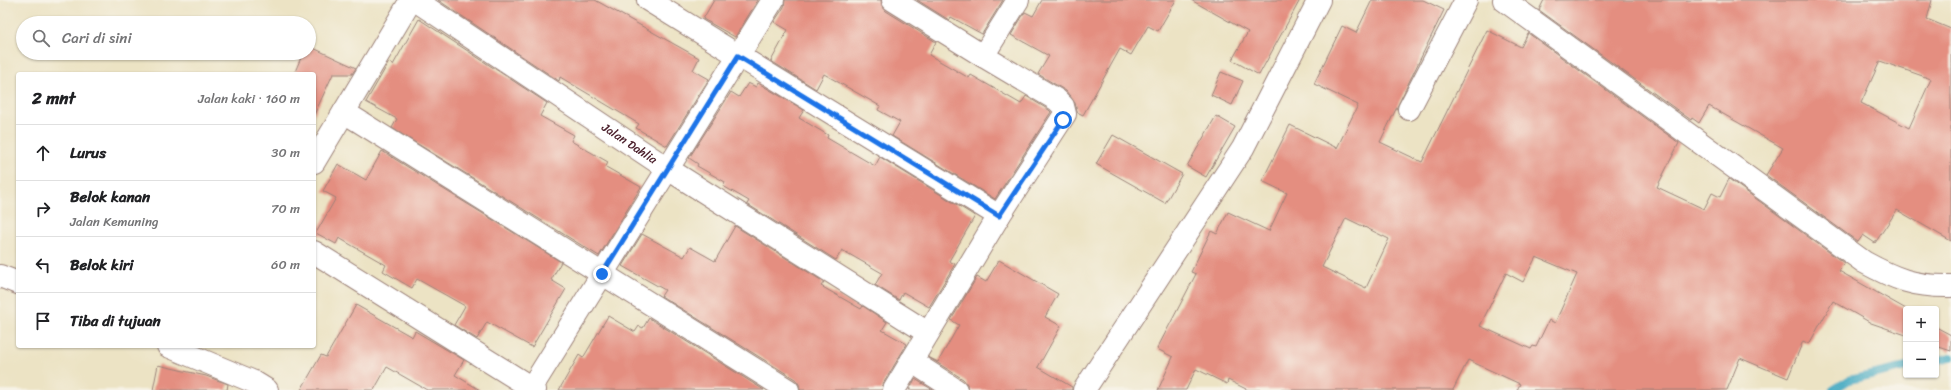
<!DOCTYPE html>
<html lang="id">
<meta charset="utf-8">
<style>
body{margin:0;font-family:Sriracha,sans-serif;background:#f2f2f2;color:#202124}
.controls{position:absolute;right:12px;bottom:12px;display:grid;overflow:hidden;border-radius:4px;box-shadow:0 1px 3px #0004}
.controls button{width:36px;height:36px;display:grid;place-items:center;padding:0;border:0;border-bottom:1px solid #e0e0e0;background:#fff;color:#202124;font:20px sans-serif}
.stop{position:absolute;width:12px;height:12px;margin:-9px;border:3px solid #1a73e8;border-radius:50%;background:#fff}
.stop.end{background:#1a73e8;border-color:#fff;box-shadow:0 1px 4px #0008}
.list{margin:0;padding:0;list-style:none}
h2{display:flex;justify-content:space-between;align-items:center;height:52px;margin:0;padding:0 16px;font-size:17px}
h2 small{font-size:13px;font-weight:400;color:#757577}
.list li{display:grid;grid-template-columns:26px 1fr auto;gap:12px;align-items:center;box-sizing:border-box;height:56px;padding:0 16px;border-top:1px solid #e0e0e0}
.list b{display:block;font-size:15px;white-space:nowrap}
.list p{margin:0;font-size:13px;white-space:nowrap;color:#757577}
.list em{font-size:13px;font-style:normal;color:#757577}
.icon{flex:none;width:22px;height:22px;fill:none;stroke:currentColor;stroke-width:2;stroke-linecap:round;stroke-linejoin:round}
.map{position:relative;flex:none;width:1951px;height:390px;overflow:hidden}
.search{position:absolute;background:#fff;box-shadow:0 1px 3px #0004;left:16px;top:16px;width:300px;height:44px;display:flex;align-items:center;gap:10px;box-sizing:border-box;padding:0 14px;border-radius:22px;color:#757577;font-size:15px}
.panel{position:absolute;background:#fff;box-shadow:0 1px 3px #0004;left:16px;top:72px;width:300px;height:276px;border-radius:4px}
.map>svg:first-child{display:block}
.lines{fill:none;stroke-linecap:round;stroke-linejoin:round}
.stream{stroke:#44aac3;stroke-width:8}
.building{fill:#e48e80;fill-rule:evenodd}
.minor-casing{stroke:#9b8178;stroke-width:24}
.minor{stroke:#fff;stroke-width:22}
.route{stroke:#1a73e8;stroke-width:5}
.labels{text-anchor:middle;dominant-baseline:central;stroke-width:4;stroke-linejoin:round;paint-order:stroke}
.street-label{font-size:12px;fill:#4a1f2b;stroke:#f7f3e8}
</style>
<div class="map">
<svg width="1951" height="390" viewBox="0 0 1951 390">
<rect width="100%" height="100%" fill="#f7f3e8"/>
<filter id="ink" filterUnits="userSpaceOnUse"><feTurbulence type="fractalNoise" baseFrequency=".025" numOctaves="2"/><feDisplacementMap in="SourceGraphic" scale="8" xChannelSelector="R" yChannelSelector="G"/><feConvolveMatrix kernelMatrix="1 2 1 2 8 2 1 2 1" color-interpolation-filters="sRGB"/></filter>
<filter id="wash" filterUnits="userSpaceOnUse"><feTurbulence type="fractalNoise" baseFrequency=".012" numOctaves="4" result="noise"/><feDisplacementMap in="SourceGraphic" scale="16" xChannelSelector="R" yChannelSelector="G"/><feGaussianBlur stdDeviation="0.9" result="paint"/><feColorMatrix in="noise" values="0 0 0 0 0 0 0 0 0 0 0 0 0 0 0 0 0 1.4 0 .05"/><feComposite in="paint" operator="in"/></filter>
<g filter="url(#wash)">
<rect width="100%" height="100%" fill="#ece3c4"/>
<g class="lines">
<g class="stream">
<path d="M 1936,361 L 1951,357"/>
<path d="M 1833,390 L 1849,380 L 1906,367"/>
</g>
</g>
<g id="blocks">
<g class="building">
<path d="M 438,0 L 595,0 L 699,58 L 693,70 L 709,79 L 667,146 L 636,128 L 639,124 L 560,77 L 559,81 Z"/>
<path d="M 714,0 L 758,0 L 735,37 L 703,19 Z"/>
<path d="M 785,0 L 881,0 L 882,6 L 886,11 L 936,42 L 929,55 L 969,78 L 971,75 L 1021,104 L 1026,96 L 1049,110 L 1051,112 L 995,199 L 892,136 L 900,122 L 878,110 L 880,106 L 824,74 L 816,89 L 771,61 L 788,30 L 774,22 L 784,7 Z"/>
<path d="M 917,0 L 1003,0 L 982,34 L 951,17 L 949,20 Z"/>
<path d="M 1042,0 L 1176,0 L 1158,31 L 1148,26 L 1131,55 L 1120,49 L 1083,115 L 1077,112 L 1075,103 L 1066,91 L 1038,74 L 1049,56 L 1011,35 L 1025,12 L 1033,16 Z"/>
<path d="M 1191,0 L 1300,0 L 1259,75 L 1232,60 L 1248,32 Z"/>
<path d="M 1372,0 L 1423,0 L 1444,10 L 1380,142 L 1422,162 L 1487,30 L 1521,47 L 1528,33 L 1679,143 L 1657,187 L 1704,209 L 1712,193 L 1720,197 L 1729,179 L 1844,263 L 1839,271 L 1906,309 L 1906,335 L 1871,323 L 1833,301 L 1809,344 L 1803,341 L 1788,378 L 1740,358 L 1727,390 L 1517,390 L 1520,384 L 1468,360 L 1453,390 L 1248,390 L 1228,380 L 1227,384 L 1196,369 L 1186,390 L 1158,390 L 1173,357 L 1157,349 L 1196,274 L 1191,272 L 1211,231 L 1217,234 L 1228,212 L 1269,231 L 1287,193 L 1262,181 L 1290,125 L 1337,148 L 1358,105 L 1314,84 L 1342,26 L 1356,33 ZM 1346,218 L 1389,239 L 1366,288 L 1322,267 ZM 1536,257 L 1577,274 L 1555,323 L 1549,320 L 1536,347 L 1533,346 L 1531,349 L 1480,326 L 1506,273 L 1523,282 Z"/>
<path d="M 1544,0 L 1932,0 L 1927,19 L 1951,29 L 1951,241 L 1897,210 L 1875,243 L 1863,235 L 1858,242 L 1766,175 L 1783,148 L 1709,106 L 1699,123 L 1692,118 L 1691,120 L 1539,10 ZM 1880,61 L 1931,79 L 1909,128 L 1861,103 Z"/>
<path d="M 419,19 L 547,103 L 540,116 L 574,135 L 571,141 L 608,162 L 606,167 L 641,187 L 599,256 L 392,128 L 397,119 L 366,102 L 389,62 L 393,65 Z"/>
<path d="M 309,46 L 356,68 L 352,74 L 333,74 L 314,115 L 314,74 L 294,74 L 303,53 L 309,53 Z"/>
<path d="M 1221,72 L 1243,81 L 1232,105 L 1211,95 Z"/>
<path d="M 748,83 L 756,87 L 758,83 L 804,110 L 799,118 L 828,135 L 827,138 L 875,166 L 880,157 L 975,216 L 949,261 L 955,264 L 929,307 L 903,292 L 899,300 L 875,285 L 882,273 L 842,250 L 836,260 L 747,204 L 749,201 L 723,186 L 725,182 L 697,166 L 698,164 L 689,158 L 731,92 L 739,97 Z"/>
<path d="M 1216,116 L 1235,127 L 1206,177 L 1187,166 Z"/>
<path d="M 1113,135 L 1182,174 L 1165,203 L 1096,164 Z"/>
<path d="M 382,151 L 561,262 L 551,280 L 566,289 L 532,347 L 487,322 L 477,339 L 454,325 L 465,306 L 417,279 L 412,288 L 383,271 L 386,265 L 339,238 L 336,244 L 316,233 L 336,198 L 323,191 L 338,164 L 366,180 Z"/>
<path d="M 735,226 L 824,282 L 821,286 L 861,309 L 863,306 L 887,322 L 882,330 L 907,344 L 883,384 L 882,390 L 800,390 L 799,384 L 795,379 L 661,296 L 665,290 L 622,266 L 642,234 L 684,257 L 690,247 L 715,261 Z"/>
<path d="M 999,260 L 1058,294 L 1045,317 L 1061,326 L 1038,367 L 1072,387 L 1072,390 L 968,390 L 967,384 L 963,379 L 928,357 L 938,362 L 959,325 L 951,320 L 977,277 L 986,282 Z"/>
<path d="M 356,305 L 412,337 L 415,331 L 464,360 L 455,375 L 480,390 L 427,390 L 387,367 L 374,390 L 301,390 L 321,355 L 326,357 Z"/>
<path d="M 608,316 L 635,332 L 639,326 L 643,328 L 649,318 L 764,390 L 559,390 L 579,355 L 583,358 Z"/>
<path d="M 1936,327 L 1951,335 L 1951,351 L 1936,346 Z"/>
<path d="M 158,365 L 206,376 L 228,384 L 227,390 L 153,390 Z"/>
<path d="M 915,379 L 933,390 L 909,390 Z"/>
</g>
</g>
</g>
<g filter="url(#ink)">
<use href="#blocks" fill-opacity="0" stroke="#9b8178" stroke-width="1"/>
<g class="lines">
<defs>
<g id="minor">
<path id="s1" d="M 415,0 L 668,169 L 928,333"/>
<path d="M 648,0 L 999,216"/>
<path d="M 893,0 L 983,56 L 1057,100 L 1063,106 L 1065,114 L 999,216 L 894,390"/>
<path d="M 1504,0 L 1864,262 C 1895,279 1915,287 1951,286"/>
<path d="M 983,56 L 1018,0"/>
<path d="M 1409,109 L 1466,0"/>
<path d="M 344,112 L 788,390"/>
<path d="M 314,162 L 411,0"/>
<path d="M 314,252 L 535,390"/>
<path d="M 0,276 L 18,283"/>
<path d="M 168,346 L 254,382 L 267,390"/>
<path d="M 911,361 L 956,390"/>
<path d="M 530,390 L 773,0"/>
<path d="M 1084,390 L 1243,148 L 1319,0"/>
</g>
</defs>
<use href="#minor" class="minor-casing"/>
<use href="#minor" class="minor"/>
</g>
</g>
<g class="lines" filter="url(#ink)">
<path class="route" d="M 602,274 L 738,56 L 999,216 L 1063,120"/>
</g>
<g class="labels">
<g class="street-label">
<text stroke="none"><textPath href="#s1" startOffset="258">Jalan Dahlia</textPath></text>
</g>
</g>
</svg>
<div class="controls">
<button>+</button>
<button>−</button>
</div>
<div class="stop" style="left:1063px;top:120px"></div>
<div class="stop end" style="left:602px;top:274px"></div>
<div class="search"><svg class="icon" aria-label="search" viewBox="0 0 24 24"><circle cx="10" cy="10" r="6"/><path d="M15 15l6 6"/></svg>Cari di sini</div>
<section class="panel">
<h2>2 mnt<small>Jalan kaki · 160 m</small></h2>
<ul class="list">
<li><svg class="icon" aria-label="ahead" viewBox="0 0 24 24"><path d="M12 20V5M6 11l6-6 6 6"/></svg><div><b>Lurus</b></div><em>30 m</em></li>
<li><svg class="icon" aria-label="right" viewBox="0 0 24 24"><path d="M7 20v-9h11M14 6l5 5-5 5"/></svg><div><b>Belok kanan</b><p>Jalan Kemuning</p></div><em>70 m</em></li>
<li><svg class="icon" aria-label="left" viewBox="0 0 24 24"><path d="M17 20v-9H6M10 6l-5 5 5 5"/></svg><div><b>Belok kiri</b></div><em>60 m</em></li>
<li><svg class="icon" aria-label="arrive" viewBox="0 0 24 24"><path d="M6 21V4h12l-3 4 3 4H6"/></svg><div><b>Tiba di tujuan</b></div></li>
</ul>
</section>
</div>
